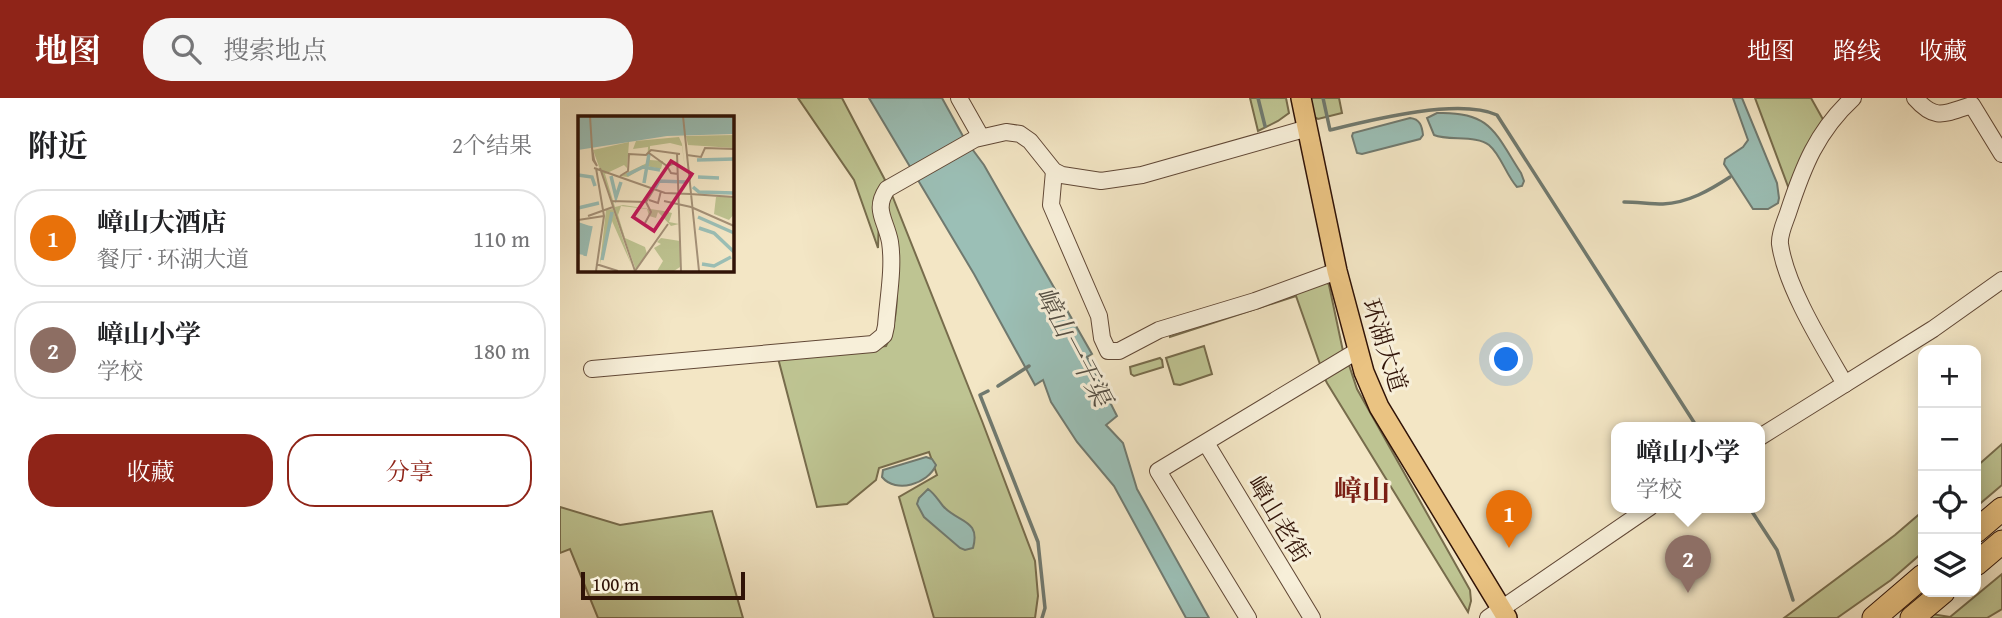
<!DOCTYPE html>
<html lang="zh">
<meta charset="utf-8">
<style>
body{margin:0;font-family:"Gentium Book Plus","Noto Serif SC",serif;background:#f6f6f6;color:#202124}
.controls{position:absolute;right:21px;bottom:21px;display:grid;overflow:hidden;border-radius:14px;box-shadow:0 4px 18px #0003}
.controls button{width:63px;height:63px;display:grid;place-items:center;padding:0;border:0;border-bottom:2px solid #e0e0e0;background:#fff;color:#202124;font:35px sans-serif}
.scale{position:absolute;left:21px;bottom:18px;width:164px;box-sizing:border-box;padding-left:7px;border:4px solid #301307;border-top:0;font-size:19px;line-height:24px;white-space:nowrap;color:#301307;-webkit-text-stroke:5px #f7efd9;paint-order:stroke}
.you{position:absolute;left:947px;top:262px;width:24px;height:24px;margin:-18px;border:5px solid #fff;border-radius:50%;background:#1a73e8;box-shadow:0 0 0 10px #1a73e833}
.badge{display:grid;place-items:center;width:46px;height:46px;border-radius:50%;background:#8f2418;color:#fff;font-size:23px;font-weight:700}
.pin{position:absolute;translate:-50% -58px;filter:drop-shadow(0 2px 4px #0008)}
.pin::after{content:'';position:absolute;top:37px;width:24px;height:21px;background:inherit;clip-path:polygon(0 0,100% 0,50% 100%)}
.popup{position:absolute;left:1051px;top:324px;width:154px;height:91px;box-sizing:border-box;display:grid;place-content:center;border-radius:14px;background:#fff;filter:drop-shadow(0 2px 5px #0005);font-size:23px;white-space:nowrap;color:#757577}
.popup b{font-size:26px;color:#202124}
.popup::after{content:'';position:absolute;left:50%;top:100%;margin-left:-14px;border:14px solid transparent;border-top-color:#fff}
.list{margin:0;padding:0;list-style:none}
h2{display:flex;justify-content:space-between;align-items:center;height:91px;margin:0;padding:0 28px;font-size:30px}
h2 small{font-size:23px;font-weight:400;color:#757577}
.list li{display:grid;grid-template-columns:46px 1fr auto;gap:21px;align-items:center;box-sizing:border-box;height:98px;margin:0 14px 14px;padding:0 14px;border:2px solid #e0e0e0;border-radius:28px}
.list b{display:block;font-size:26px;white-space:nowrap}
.list p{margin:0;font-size:23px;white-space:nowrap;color:#757577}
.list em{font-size:23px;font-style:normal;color:#757577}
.actions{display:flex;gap:14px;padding:21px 28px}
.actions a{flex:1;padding:16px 0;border:2px solid #8f2418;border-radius:28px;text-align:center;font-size:24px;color:#8f2418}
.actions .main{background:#8f2418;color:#fff}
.icon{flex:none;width:38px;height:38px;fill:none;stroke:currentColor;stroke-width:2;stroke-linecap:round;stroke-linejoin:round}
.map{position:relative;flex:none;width:1442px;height:520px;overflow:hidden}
header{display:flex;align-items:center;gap:42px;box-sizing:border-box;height:98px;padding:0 35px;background:#8f2418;color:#fff}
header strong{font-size:33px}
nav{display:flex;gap:38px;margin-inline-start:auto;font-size:24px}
.search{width:490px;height:63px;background:#f6f6f6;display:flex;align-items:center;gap:18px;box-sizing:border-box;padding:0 24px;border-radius:28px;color:#757577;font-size:26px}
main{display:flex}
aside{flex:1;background:#fff}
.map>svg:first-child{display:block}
.green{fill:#bec492;stroke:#776c4c;stroke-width:2}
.water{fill:#9bbfb6;stroke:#707a70;stroke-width:2}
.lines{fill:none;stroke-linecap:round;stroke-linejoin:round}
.stream{stroke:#707a70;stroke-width:3.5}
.minor-casing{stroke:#614836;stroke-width:18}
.major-casing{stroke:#301307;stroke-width:22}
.highway-casing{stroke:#301307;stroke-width:25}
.minor{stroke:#f7efd9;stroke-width:16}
.major{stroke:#eac382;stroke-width:19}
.highway{stroke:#eac382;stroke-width:23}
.labels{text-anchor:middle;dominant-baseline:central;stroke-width:6;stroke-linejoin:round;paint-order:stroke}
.street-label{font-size:24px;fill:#301307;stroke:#f7efd9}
.water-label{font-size:26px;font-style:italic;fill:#554f44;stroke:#f7efd9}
.quarter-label{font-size:28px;font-weight:bold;fill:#7a1f14;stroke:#f7efd9}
.inset-river{fill:none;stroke:#9bbfb6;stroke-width:3.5}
.inset-road{fill:none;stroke:#a59279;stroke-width:2}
.view{fill:#c2185b;fill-opacity:0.15;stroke:#c2185b;stroke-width:3.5}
.inset-edge{fill:none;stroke:#301307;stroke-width:3.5}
</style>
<header>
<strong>地图</strong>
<div class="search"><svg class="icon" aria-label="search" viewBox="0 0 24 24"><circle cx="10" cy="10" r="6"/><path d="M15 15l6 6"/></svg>搜索地点</div>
<nav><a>地图</a><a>路线</a><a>收藏</a></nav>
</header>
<main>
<aside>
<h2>附近<small>2个结果</small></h2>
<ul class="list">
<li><span class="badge" style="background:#e8710a">1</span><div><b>嶂山大酒店</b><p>餐厅 · 环湖大道</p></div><em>110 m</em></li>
<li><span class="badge" style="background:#8d6e63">2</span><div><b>嶂山小学</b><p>学校</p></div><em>180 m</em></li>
</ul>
<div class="actions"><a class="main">收藏</a><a>分享</a></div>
</aside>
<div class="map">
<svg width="1442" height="520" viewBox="0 0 1442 520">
<rect width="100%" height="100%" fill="#f3e6c5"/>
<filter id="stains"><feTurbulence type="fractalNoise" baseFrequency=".00286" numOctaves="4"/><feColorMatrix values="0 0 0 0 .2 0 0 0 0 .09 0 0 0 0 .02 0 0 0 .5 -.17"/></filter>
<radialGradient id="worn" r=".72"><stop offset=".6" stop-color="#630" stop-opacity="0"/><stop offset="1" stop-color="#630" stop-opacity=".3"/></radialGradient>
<g class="green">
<path d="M 238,0 L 282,0 L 325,82 L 320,89 L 318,150 L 294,82 Z"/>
<path d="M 690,0 L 726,0 L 729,15 L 718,23 L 698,33 Z"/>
<path d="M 749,0 L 779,0 L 782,15 L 758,21 L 754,19 Z"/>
<path d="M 1195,0 L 1251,0 L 1265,25 L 1229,91 Z"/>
<path d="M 332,97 L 422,323 L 475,463 L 478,498 L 475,520 L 374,520 L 339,399 L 377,377 L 369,354 L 319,370 L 316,382 L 287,406 L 257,409 L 218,260 L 326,248 C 346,211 334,145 327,104 Z"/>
<path d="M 766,183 L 769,187 L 783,253 L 761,269 L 736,198 L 610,239 L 609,233 Z"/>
<path d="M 644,248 L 652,276 L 620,287 L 614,286 L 606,260 Z"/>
<path d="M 600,260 L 602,262 L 603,269 L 574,278 L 571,276 L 570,269 Z"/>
<path d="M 789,267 L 797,291 L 910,492 L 911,503 L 908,514 L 767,285 L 765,281 Z"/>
<path d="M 1442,346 L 1442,387 L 1416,409 L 1416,369 Z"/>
<path d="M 0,409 L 60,427 L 152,413 L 183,520 L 38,520 L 10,451 L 0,455 Z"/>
<path d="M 1363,413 L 1363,454 L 1331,482 L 1277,520 L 1224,520 L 1335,437 Z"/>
<path d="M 1442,476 L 1442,511 L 1427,520 L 1367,520 L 1372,516 L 1390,519 Z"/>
</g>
<g class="water">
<path d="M 309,0 L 382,0 L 404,40 L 424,67 L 532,256 L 527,259 L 557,318 L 546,327 L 563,345 L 577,391 L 649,520 L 626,520 L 554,388 L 517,344 L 491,304 L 483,282 L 475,287 L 414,176 Z"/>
<path d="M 1173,0 L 1182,0 L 1217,85 L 1219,100 L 1218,105 L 1208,111 L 1193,111 L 1164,66 L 1165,61 L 1183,49 L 1188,42 Z"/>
<path d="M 877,15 C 931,13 935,35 961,75 L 964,83 L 962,88 L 957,89 C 946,77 941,57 929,47 C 917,37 888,43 874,37 L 867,20 Z"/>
<path d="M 850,20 C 860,21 862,28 863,37 L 860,41 L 802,56 L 797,55 L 792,38 L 793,35 Z"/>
<path d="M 366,359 L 372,361 L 376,367 C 368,386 336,396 322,379 L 323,372 Z"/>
<path d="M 368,391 C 375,396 378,402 383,408 C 398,425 421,421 413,450 L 405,452 L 400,450 L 364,419 L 357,406 L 359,400 Z"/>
</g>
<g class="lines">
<g class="stream">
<path d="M 698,0 L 705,28"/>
<path d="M 763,0 L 770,32 C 815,21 899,0 937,17 L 1137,329"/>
<path d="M 1064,104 C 1077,104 1090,106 1103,106 C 1128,105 1150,92 1170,79"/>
<path d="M 438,288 L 469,268"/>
<path d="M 428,293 L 420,297 L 478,444 L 485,510 L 482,520"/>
<path d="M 1189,409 L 1217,452 L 1233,502"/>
</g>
<defs>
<g id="minor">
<path d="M 399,0 L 421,39"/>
<path d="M 1355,0 C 1376,24 1385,15 1412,7 L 1442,56"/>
<path d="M 494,73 L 491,107 L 539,218 L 542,240 L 548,253 L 559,253 L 599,232 L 695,203 L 777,173"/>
<path d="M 32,271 L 313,246 L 324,237 L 326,228 C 328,200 334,170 330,144 C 326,122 313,112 327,91 L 415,41 L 446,34 L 460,36 L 470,43 L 494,73 L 502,77 L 541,83 L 582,77 L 748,30"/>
<path d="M 1285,286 C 1263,248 1226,189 1220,146 C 1219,136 1225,124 1228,115 C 1243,69 1257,33 1293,0"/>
<path d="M 1200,339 L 1373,231 L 1442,182"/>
<path d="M 646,345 L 752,520"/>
<path d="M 688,520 L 598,373 L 797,253"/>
<path d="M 928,520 L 1090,409"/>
</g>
<path id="major" d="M 741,0 L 777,173 L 804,274 L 819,309 L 947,520"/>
<g id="highway">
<path d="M 1416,433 L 1442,411"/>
<path d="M 1416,466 L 1442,444"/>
<path d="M 1314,520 L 1363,478"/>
<path d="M 1352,520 L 1383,494"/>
</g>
</defs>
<use href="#minor" class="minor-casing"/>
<use href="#major" class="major-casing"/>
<use href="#highway" class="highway-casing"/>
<use href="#minor" class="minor"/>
<use href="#major" class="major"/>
<use href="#highway" class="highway"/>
</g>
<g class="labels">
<g class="street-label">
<text transform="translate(825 247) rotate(72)">环湖大道</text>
<text transform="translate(719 421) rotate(59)">嶂山老街</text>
</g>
<g class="water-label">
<text transform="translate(514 248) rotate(62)">嶂山一干渠</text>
</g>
<g class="quarter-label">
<text x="802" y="391">嶂山</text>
</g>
</g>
<g transform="translate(18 18)">
<rect width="156" height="156" fill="#f3e6c5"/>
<path d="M 156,19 L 156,32 L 110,29 L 108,20 ZM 101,21 L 104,28 L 108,61 L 104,30 L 92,27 L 72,30 L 72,44 L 85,45 L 83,53 L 68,50 L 50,61 L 42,60 L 69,47 L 70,31 L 55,33 L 58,25 ZM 51,26 L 49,52 L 46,49 L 27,58 L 37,91 L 45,89 L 86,95 L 94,97 L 91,106 L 101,108 L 93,110 L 80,96 L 78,102 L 71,100 L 69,93 L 43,90 L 40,99 L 47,122 L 67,131 L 69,138 L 58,154 L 15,34 ZM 138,81 L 156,81 L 156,98 L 151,104 L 136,98 ZM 35,93 L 53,148 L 34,105 L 22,148 L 28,94 ZM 83,122 L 102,125 L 102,151 L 96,155 L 79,155 L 85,145 L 76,132 L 83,128 L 79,126 Z" fill="#bec492"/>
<path d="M 0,0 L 156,0 L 156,18 L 89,20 L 0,34 ZM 0,106 L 12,110 L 6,139 L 0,138 Z" fill="#9bbfb6"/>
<path class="inset-river" d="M 119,44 L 156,43M 0,59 L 14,61 L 17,70M 49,59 L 65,51 L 82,54M 33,60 L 38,81 L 43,66M 120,61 L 141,62M 66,67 L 71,38M 115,71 L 121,76 L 156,77M 77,72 L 81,65 L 108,66M 0,92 L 21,87M 120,101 L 156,117M 121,112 L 136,117 L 156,136M 7,140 L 13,110M 24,144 L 34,96M 124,148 L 136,150 L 153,141"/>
<path class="inset-road" d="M 12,0 L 14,32M 105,0 L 121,155M 14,32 L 16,44 L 19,50 L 15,44 ZM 71,37 L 89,50M 99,37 L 103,155M 109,39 L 123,41 L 127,32 L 156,33M 100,46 L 89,50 L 93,57 L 100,58M 16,52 L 87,77 L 112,78M 18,52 L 26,100 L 18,155M 22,52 L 57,155M 42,60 L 50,55 L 51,38 L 68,39 L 73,34 L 102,38M 112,78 L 156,81M 71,84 L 80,87 L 83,75M 33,85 L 68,86M 86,85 L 113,91M 113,91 L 156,110M 10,100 L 35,91M 0,104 L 26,100M 67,107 L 73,96 L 68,86 L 76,73M 18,148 L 40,155M 57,155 L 90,108"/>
<path class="view" d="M 93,45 L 114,58 L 76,115 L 55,101 Z"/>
<rect width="156" height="156" class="inset-edge"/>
</g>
<rect width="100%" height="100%" filter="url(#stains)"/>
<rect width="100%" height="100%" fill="url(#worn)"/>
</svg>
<div class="controls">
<button>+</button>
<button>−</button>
<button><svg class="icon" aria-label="locate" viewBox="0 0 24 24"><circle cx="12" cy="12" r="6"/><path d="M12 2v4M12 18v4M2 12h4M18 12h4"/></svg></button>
<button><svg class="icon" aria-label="layers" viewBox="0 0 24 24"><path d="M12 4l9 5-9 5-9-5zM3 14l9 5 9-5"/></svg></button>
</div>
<div class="scale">100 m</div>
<div class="you"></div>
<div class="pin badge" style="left:949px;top:450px;background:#e8710a">1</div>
<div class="pin badge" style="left:1128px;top:495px;background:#8d6e63">2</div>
<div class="popup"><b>嶂山小学</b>学校</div>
</div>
</main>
